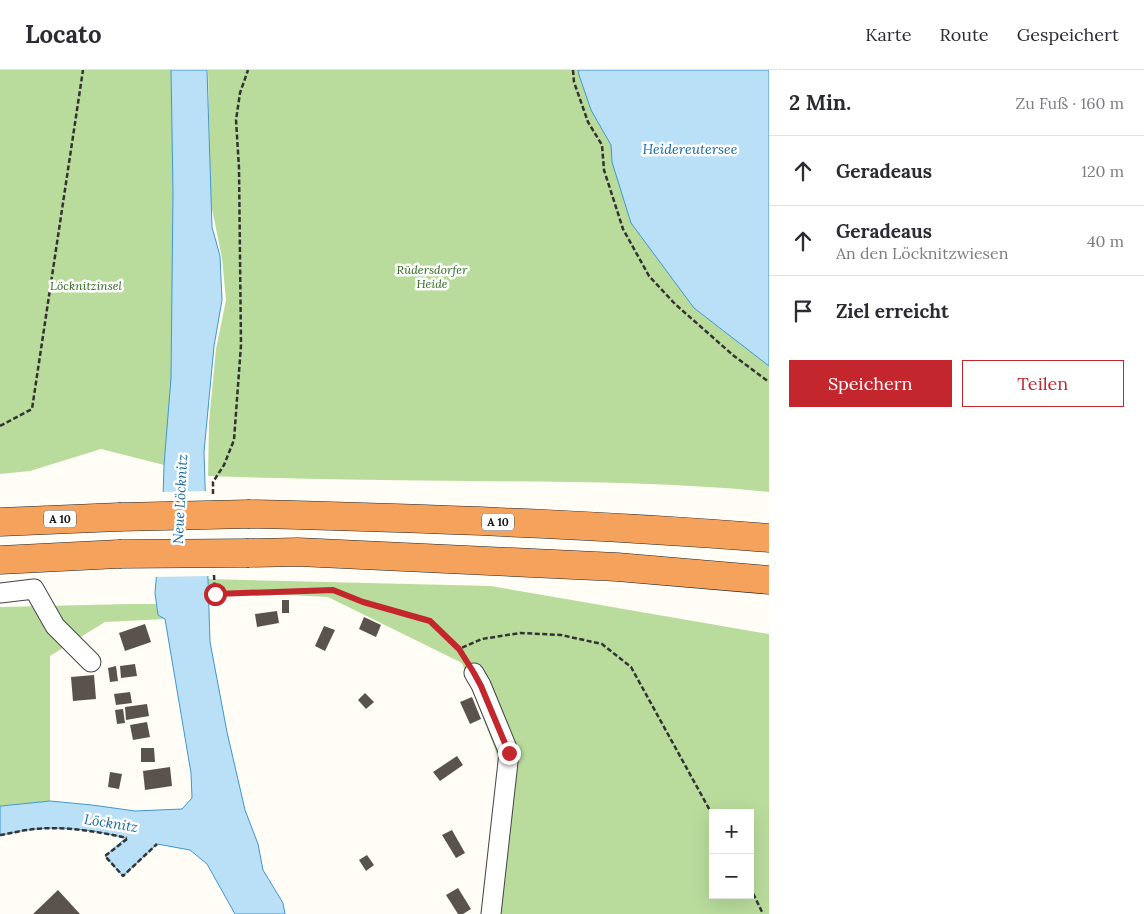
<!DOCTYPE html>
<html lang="de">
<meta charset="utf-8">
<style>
body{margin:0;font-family:Lora,serif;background:#f7f7f7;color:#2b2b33}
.controls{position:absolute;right:15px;bottom:15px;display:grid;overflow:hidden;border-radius:0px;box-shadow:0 5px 20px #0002}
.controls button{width:45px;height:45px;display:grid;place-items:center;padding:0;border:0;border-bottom:1px solid #e1e1e2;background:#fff;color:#2b2b33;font:25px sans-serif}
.stop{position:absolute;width:15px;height:15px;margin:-11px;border:4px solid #c4262e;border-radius:50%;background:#fff}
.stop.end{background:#c4262e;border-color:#fff;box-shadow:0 1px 5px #0008}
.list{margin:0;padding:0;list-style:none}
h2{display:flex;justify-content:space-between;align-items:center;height:65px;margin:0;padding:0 20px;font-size:21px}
h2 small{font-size:16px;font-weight:400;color:#7c7c81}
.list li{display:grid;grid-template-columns:32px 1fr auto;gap:15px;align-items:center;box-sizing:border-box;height:70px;padding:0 20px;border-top:1px solid #e1e1e2}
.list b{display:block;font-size:19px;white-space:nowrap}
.list p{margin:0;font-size:16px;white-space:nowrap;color:#7c7c81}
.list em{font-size:16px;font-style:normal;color:#7c7c81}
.actions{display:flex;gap:10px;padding:15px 20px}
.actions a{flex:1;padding:11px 0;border:1px solid #c4262e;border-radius:0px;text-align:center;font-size:18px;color:#c4262e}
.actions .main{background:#c4262e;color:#fff}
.icon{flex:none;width:28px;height:28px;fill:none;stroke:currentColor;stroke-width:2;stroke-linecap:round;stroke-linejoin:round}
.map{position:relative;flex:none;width:769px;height:844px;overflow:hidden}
header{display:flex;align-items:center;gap:30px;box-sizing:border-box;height:70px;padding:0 25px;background:#fff;border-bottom:1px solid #e1e1e2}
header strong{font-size:24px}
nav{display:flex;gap:28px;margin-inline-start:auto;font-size:18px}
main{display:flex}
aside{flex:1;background:#fff}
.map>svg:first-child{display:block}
.forest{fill:#b9dc9c;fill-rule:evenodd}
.water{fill:#b9e0f7;stroke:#3f96cf}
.pier{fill:#fffdf5}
.building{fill:#5a524d}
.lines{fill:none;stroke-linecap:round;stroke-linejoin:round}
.minor-casing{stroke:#444;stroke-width:21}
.highway-casing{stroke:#222;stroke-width:29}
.path{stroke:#333;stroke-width:2.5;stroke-dasharray:5 2.5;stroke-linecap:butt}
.minor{stroke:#fff;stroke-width:19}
.highway{stroke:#f5a25d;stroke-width:28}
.highway-bridge-casing{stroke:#222;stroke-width:29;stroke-linecap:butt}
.highway-bridge{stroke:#f5a25d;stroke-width:28}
.route{stroke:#c4262e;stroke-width:6}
.labels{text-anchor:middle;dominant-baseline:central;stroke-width:5;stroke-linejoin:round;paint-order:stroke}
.shield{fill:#fff;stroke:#585858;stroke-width:1}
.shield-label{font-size:11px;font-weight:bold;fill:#111}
.park-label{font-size:12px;font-style:italic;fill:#2f6b1f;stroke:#fff}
.water-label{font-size:14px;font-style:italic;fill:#1768a6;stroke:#fff}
</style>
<header>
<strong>Locato</strong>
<nav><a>Karte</a><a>Route</a><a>Gespeichert</a></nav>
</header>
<main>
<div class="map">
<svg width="769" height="844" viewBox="0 0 769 844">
<rect width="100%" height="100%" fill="#fffdf5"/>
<g class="forest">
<path d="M 0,0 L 171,0 L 173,123 L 171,308 L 164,395 L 101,379 L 30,401 L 0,404 Z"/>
<path d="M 208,0 L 578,0 L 579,5 L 591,40 L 611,75 L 612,92 L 694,238 L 769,296 L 769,422 C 671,412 572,412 473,411 C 385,410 296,409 208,406 L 209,352 L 216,279 L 226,230 L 222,188 L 211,134 Z"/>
<path d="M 207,509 L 491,516 L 769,564 L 769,844 L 484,844 L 501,695 L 462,593 L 328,527 L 211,521 ZM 713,743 L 750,743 L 750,825 L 713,825 Z"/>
<path d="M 130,534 L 156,534 L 158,545 L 165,549 L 105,552 L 50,586 L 50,731 L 0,736 L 0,537 Z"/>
</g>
<g class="water">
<path d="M 171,0 L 207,0 L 212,157 L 220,186 L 222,230 L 214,276 L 204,382 L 210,572 L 227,662 L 245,740 L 258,774 L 263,800 L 283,833 L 285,844 L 235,844 L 207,794 L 190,780 L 157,774 L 123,806 L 105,786 L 126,768 C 95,760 59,755 27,760 C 18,761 9,764 0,765 L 0,736 L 1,736 L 50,731 L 92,735 L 135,741 L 182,739 L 192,728 L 191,703 L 165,549 L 158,545 L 155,523 L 163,429 L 164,395 L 171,308 L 173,123 Z"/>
<path d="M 578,0 L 769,0 L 769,296 L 694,238 L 631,153 L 612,92 L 611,75 L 591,40 L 579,5 Z"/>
</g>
<path class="pier" d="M 209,421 L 210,506 L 154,507 L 161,422 Z"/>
<g class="building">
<rect x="282" y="530" width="7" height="13"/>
<path d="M 277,541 L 279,553 L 257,557 L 255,544 Z"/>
<path d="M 364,547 L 381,555 L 376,567 L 359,559 Z"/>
<path d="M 145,554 L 151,572 L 125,581 L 119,563 Z"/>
<path d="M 324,556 L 335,560 L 325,581 L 315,576 Z"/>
<path d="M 135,594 L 137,606 L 121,608 L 120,596 Z"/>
<path d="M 116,596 L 118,611 L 110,612 L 108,598 Z"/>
<path d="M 94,605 L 96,629 L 73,631 L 71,607 Z"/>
<path d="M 130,622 L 132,633 L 116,635 L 114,624 Z"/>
<path d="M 365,623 L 374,632 L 366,639 L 358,630 Z"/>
<path d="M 472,627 L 481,649 L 470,654 L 460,632 Z"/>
<path d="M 147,634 L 149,646 L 126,650 L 125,637 Z"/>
<path d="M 123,639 L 125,653 L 117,654 L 115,640 Z"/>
<path d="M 147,652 L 150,667 L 133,670 L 130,655 Z"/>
<path d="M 141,678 L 154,678 L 155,692 L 141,692 Z"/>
<path d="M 457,686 L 463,695 L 440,711 L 433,702 Z"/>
<path d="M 170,697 L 172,716 L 145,720 L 143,701 Z"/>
<path d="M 110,702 L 122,704 L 119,719 L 108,717 Z"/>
<path d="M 452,760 L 465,783 L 456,788 L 442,765 Z"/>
<path d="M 367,785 L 374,795 L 366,801 L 359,790 Z"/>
<path d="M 458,818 L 471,839 L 463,844 L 458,844 L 446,825 Z"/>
<path d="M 58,820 L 80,844 L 33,844 Z"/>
</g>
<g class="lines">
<defs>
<g id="minor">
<path d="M 0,523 L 34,519 L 55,556 L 91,592"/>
<path d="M 474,603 L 481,615 L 509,683 L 491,844"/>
</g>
<g id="highway">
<path d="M 250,444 C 423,448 596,454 769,468"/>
<path d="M 0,452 L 119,447"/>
<path d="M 249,483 L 298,482 L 617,497 L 769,510"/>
<path d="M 0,490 L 119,484"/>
</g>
</defs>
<use href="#minor" class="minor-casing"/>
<use href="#highway" class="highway-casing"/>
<g class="path">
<path d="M 573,0 L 574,12 L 588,52 L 602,75 L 604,100 L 623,159 L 649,206 L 675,234 L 734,286 L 769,312"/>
<path d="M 0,356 L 32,339 L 83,0"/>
<path d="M 213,424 L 213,412 L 224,395 L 234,370 L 241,275 L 239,98 L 236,50 L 240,23 L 248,0"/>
<path d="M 214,505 L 215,524 L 333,520 L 363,532 L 430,551 L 459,579"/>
<path d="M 465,589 L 459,579 L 482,569 L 520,563 L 561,565 L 602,574 L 631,597 L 713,746"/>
<path d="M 0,765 C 9,764 18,761 27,760 C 60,755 95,761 127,768"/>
<path d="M 127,769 L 105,786 L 123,806 L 157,774"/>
<path d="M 750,817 L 763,844"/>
</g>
<use href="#minor" class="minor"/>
<use href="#highway" class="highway"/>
<defs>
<g id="highway-bridge">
<path d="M 119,447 L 250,444"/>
<path d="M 119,484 L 249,483"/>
</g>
</defs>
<use href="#highway-bridge" class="highway-bridge-casing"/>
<use href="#highway-bridge" class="highway-bridge"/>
</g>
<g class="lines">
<path class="route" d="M 215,524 L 333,520 L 363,532 L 430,551 L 459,579 L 474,603 L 481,616 L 509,683"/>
</g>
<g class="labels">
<g class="shield">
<rect x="44" y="440.5" width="32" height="17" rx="4"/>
<rect x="482" y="443.5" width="32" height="17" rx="4"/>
</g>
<g class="shield-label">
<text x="60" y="449">A 10</text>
<text x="498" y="452">A 10</text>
</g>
<g class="park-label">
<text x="432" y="199">Rüdersdorfer<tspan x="432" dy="14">Heide</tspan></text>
<text x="86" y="215">Löcknitzinsel</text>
</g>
<g class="water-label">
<text x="690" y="79">Heidereutersee</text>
<text transform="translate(180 429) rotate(-87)">Neue Löcknitz</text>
<text transform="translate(111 753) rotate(9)">Löcknitz</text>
</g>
</g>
</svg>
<div class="controls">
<button>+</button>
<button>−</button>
</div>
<div class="stop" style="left:215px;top:524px"></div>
<div class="stop end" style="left:509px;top:683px"></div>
</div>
<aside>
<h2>2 Min.<small>Zu Fuß · 160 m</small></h2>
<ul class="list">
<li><svg class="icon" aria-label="ahead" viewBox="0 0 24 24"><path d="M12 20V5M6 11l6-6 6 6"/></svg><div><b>Geradeaus</b></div><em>120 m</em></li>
<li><svg class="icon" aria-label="ahead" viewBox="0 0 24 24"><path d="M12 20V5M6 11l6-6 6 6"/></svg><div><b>Geradeaus</b><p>An den Löcknitzwiesen</p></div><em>40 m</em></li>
<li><svg class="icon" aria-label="arrive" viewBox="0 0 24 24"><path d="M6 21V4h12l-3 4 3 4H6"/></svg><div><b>Ziel erreicht</b></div></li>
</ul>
<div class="actions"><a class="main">Speichern</a><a>Teilen</a></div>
</aside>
</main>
